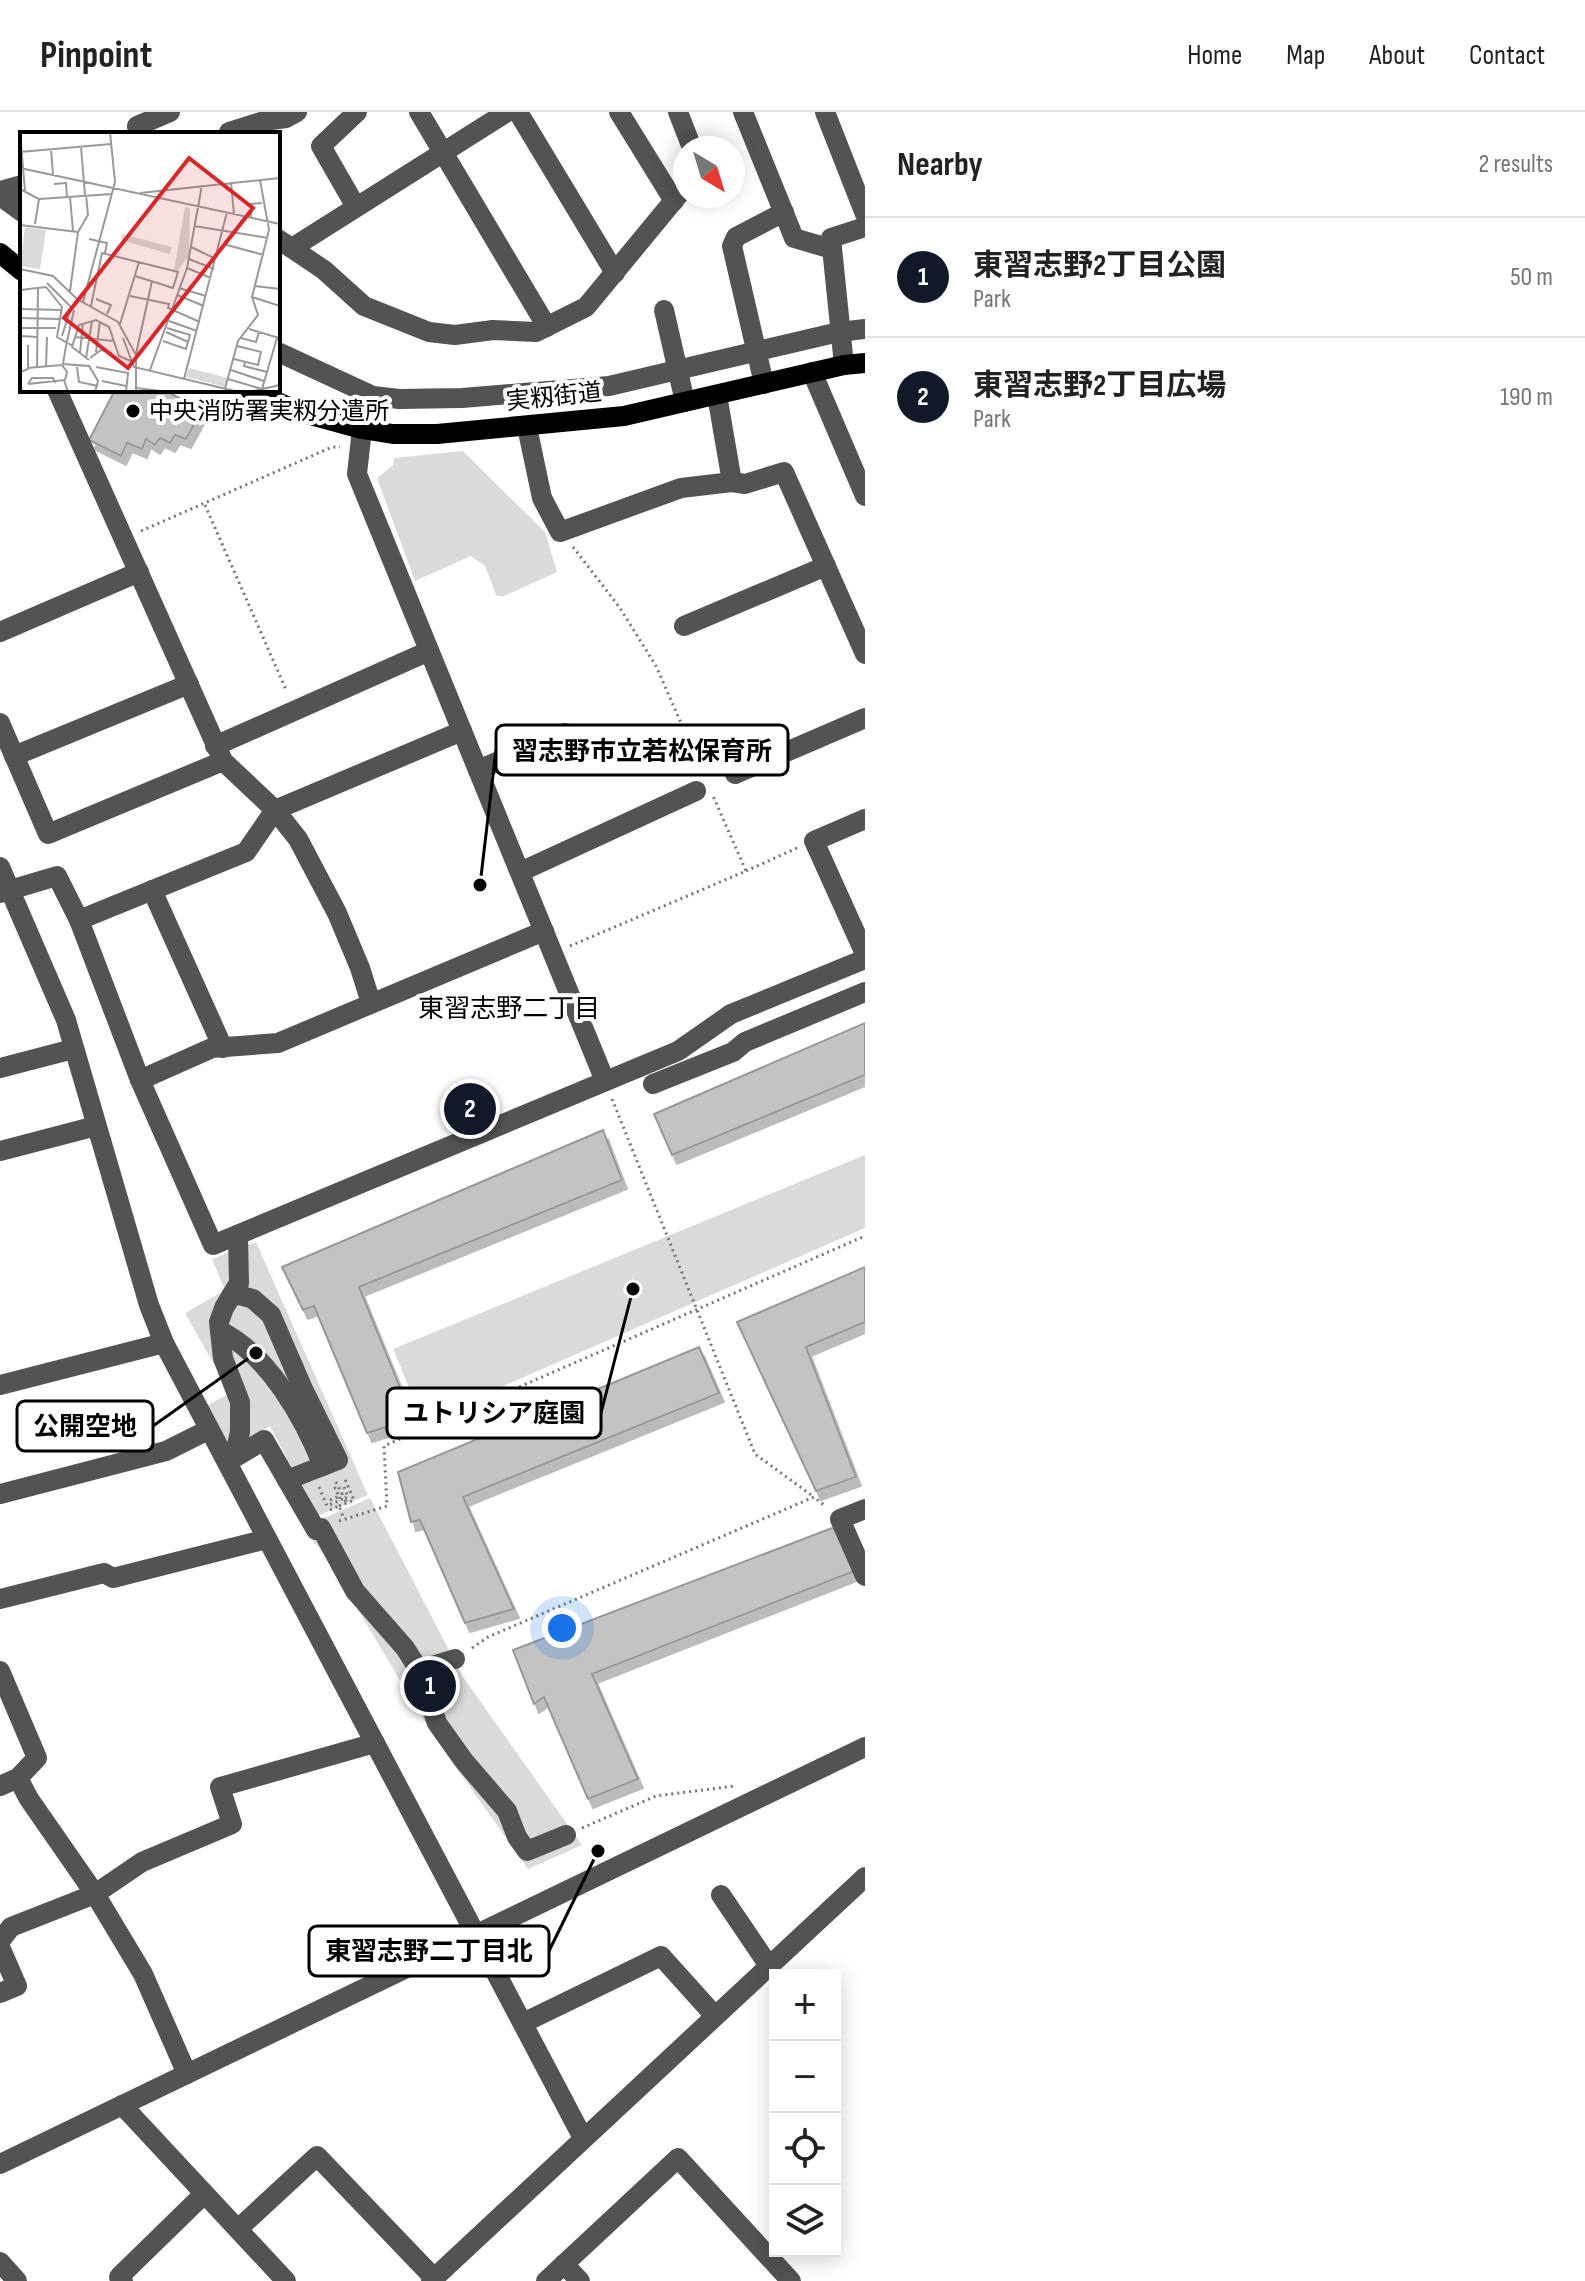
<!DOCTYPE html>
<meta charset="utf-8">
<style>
body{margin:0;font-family:"Sofia Sans Condensed","Noto Sans JP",sans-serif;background:#f2f2f2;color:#222}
.controls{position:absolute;right:24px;bottom:24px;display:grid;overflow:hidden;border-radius:0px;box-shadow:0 4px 20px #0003}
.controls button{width:72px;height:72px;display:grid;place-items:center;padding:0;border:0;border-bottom:2px solid #e0e0e0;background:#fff;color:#222;font:40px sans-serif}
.compass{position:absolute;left:673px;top:24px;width:72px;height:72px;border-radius:50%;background:#fff;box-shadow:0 4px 20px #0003;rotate:142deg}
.you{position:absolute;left:562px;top:1516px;width:28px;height:28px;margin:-20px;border:6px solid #fff;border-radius:50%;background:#1a73e8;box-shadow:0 0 0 12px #1a73e833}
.badge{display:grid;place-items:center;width:52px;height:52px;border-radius:50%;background:#111827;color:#fff;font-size:26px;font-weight:700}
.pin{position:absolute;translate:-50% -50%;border:4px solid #fff;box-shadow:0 2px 8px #0006}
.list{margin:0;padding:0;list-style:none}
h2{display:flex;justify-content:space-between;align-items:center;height:104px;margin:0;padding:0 32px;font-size:34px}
h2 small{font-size:26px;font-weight:400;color:#767676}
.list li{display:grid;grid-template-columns:52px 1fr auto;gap:24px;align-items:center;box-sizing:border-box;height:120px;padding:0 32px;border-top:2px solid #e0e0e0}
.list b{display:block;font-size:30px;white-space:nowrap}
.list p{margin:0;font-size:26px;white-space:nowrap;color:#767676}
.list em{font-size:26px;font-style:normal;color:#767676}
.icon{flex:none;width:44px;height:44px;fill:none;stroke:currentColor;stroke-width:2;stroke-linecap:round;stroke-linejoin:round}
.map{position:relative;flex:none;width:865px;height:2169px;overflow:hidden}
header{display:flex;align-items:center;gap:48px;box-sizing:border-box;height:112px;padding:0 40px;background:#fff;border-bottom:2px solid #e0e0e0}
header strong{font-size:38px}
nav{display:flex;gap:44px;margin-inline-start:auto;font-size:28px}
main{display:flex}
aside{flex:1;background:#fff}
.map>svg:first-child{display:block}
.green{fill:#dadada}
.building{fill:#c3c3c3;stroke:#979797;stroke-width:2;filter:url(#shadow)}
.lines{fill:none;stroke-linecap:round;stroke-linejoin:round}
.path{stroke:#757575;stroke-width:3;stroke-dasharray:2 4;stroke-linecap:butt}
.minor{stroke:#535353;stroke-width:20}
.major{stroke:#000;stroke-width:20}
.poi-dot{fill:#000;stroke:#fff;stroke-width:3}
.labels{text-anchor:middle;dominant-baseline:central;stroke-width:8;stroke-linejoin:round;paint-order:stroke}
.street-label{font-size:24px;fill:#000;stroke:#fff}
.poi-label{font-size:24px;fill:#000;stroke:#fff;text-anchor:start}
.neighbourhood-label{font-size:26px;fill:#000;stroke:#fff}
.inset-road{fill:none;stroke:#999;stroke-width:2}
.view{fill:#d62828;fill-opacity:0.15;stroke:#d62828;stroke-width:4}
.inset-edge{fill:none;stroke:#000;stroke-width:4}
.leader{fill:none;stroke:#000;stroke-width:3}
.callout-dot{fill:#000;stroke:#fff;stroke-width:3}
.callout{fill:#fff;stroke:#000;stroke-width:3}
.callout-label{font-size:26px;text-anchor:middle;font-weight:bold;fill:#000}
</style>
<header>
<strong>Pinpoint</strong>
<nav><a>Home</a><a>Map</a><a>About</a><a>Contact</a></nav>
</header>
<main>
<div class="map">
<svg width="865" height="2169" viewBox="0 0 865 2169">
<defs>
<filter id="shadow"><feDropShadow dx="5" dy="9" stdDeviation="0" flood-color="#0004"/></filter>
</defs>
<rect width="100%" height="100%" fill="#fff"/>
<g class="green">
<path d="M 463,339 L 545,420 L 557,460 L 502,485 L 496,483 L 485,454 L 471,444 L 415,469 L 377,366 L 393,353 L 394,346 Z"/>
<path d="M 865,1043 L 865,1116 L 423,1309 L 393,1237 Z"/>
<path d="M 256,1130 L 368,1383 L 317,1404 L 270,1314 L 228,1339 L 204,1295 L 230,1281 L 185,1201 L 225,1178 L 212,1147 Z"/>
<path d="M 269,1318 L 317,1409 L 370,1386 L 463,1565 L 582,1733 L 528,1757 L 431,1620 L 327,1446 L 314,1430 L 263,1338 L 228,1342 Z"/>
</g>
<g class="building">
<path d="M 115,278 L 164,278 L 202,298 L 186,327 L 175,323 L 170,331 L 160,326 L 155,333 L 146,327 L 142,337 L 127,331 L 121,344 L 89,328 Z"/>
<path d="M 865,911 L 865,963 L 672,1043 L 654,1002 Z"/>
<path d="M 603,1018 L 622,1068 L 359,1175 L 413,1307 L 367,1321 L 314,1194 L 303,1198 L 282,1155 Z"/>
<path d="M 865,1155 L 865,1210 L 806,1235 L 856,1365 L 816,1379 L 737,1210 Z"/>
<path d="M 699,1235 L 719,1281 L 463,1385 L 514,1497 L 465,1511 L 420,1408 L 411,1410 L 398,1360 Z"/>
<path d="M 840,1413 L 857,1458 L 592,1562 L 638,1667 L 588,1687 L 544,1585 L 534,1592 L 513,1538 Z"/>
</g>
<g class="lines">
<g class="path">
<path d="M 205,393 L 287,580"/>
<path d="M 141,419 L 332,335 L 340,335"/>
<path d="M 573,435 L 620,496 L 656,554 L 704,663"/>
<path d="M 746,759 L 797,736"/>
<path d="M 570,834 L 746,759 L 713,684"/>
<path d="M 612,987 L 755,1342 L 814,1385"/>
<path d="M 336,1370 L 342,1382 L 339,1384 L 340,1388"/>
<path d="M 319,1375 L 327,1394 L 345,1386 L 346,1391"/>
<path d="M 344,1375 L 348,1385 L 345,1386"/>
<path d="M 330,1388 L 339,1384 L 335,1376 L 331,1378"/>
<path d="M 339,1394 L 354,1388 L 344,1365"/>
<path d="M 330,1398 L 339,1394 L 344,1407"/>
<path d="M 339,1409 L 387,1394 L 384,1334 L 865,1124"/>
<path d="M 472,1536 L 488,1525 L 814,1385 L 825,1394"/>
<path d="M 582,1716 L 656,1684 L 735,1674"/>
</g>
<g class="minor">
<path d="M 419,0 L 547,215"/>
<path d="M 518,0 L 615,161"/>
<path d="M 619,0 L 674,89"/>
<path d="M 678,0 L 692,36"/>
<path d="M 743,0 L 794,126 L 832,137"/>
<path d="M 825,0 L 865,102"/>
<path d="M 229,20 L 264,9 L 286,6 L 297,0"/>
<path d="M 138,22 L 137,14 L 170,0"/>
<path d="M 0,79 L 22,73"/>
<path d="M 0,84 L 22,100"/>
<path d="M 356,95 L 321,34 L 357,0"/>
<path d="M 278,127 L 324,158 L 364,194 L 429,220 L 455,223 L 493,218 L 536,220 L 586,195 L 685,75"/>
<path d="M 292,136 L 507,0"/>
<path d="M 664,198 L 685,290"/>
<path d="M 278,240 L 373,284 L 399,287 L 462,286 L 609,274 L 839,220 L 865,217"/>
<path d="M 844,253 L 831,126 L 865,115"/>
<path d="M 812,260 L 865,384"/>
<path d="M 764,272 L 732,134 L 736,125 L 784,100"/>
<path d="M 57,278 L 223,649 L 275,698 L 298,727 L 337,801 L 360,856 L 371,891"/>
<path d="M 717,283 L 732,370 L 745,372 L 784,360 L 865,542"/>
<path d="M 527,315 L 542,386 L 560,420 L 681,376 L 732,370"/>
<path d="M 362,317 L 357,362 L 605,969"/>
<path d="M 684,514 L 826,454"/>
<path d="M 0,520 L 139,460"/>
<path d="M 0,611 L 48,722 L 223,649"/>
<path d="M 215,634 L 429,539"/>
<path d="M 14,644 L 189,572"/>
<path d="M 478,658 L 565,621"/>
<path d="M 735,662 L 865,606"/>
<path d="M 865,707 L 814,729 L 865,842"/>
<path d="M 0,755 L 66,908 L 149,1193 L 164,1231 L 583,2026"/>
<path d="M 520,760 L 696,679"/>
<path d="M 152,778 L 223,936"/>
<path d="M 0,781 L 57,764 L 79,808 L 246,740 L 275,698 L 462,619"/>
<path d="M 79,808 L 140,968"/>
<path d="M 544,819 L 278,931 L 212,936 L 140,968 L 213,1133 L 678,939 L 731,902 L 865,847"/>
<path d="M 0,956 L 73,937"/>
<path d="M 653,972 L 733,940 L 745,930 L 865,880"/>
<path d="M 0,1039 L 96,1014"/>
<path d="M 238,1123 L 239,1171 L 224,1196 L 219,1210 L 223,1246 L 240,1290 L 240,1320 L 234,1346 L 264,1328 L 316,1418 L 321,1416 L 355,1479 L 405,1536 L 419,1558 L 437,1611 L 464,1649 L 507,1699 L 517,1725 L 527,1739 L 566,1723"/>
<path d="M 231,1184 L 239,1183 L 253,1187 L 271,1203 L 303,1277 L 338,1348 L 287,1368"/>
<path d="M 220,1219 C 268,1242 304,1306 323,1354"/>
<path d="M 0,1273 L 164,1231"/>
<path d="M 0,1382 L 166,1339 L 208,1318"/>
<path d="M 865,1397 L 840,1407 L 865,1464"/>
<path d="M 0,1487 L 104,1461 L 113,1466 L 267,1427"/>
<path d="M 419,1558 L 455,1547"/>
<path d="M 0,1559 L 37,1646 L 18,1666 L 0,1674"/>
<path d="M 18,1666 L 29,1687 L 95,1782 L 143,1862 L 187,1962"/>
<path d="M 721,1783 L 769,1854"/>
<path d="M 0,1829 L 11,1815 L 95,1782 L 142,1750 L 232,1712 L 220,1675 L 375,1631"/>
<path d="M 0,1835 L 17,1874 L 0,1881"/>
<path d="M 523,1911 L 661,1844 L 715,1904"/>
<path d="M 122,1993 L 286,2169"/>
<path d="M 0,2052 L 865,1635"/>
<path d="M 238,2117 L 317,2044 L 434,2166"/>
<path d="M 0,2150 L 17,2169"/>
<path d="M 564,2152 L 580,2169"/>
<path d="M 123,2169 L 119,2165 L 204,2082"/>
<path d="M 431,2169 L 865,1765"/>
<path d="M 546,2169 L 678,2046 L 791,2169"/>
</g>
<g class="major">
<path d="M 0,141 L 22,159"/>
<path d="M 250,278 L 300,300 L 362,317 L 393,322 L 437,322 L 624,304 L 844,253 L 865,251"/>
</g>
</g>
<circle class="poi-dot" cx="133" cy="299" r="8"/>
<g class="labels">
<g class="street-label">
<text transform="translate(554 285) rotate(-6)">実籾街道</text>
</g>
<g class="poi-label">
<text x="149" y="299">中央消防署実籾分遣所</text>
</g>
<g class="neighbourhood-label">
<text x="509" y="897">東習志野二丁目</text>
</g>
</g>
<g transform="translate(20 20)">
<rect width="260" height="260" fill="#fff"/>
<path d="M 165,75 L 170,76 L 169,123 L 158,139 L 154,138 ZM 5,95 L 26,98 L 20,137 L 0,134 ZM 102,102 L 152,115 L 150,122 L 101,108 ZM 169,236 L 208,246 L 205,255 L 166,245 Z" fill="#dadada"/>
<path class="inset-road" d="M 0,0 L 5,59M 61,15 L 65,63M 31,17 L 33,43M 0,20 L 91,12M 0,36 L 260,92M 211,50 L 214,82M 34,52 L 46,51 L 47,65M 0,57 L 19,67 L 15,92M 120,61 L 260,46M 50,65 L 53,99M 19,67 L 92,62M 231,86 L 231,72 L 242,71M 0,93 L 58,100M 174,94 L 248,106M 69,107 L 87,111 L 85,121M 203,112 L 244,123M 171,115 L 196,127M 169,127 L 194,137M 167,136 L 191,146M 0,137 L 33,144 L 57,167 L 98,190 L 116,223 L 116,260M 27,151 L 51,175 L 42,204M 235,154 L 260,157M 159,156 L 186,164M 0,158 L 26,155 L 42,175 L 37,205 L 53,214M 50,159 L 58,100 L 68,83 L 66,63M 157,163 L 184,174M 110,164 L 149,172 L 148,176 L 180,190M 232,165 L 260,174M 76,167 L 91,173 L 87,182M 63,170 L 95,50 L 90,0M 71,174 L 82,121 L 158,140 L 153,156 L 115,144M 0,177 L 42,178M 0,186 L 40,187M 149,189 L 177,199M 100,192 L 119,130M 0,196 L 36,196M 1,196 L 1,204 L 17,205M 229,197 L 259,206M 146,200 L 168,210M 55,205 L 94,209M 103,206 L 114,235 L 219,260M 221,206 L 236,210 L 239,200M 143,209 L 166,217 L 170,203 L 147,196M 46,214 L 43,232 L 69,234 L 78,249 L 75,260M 46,214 L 54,178M 76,220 L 80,189M 60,221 L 63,191M 116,222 L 132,149M 66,226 L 72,189M 70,226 L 81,218 L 92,221M 214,227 L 238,233 L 241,220 L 217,214M 69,228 L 52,215 L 59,193 L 76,188 L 89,195 L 99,224 L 113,230M 225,230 L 224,234 L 247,240M 26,234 L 27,205M 17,235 L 18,156M 57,235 L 59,250 L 78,254M 76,235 L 108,241 L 106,260M 7,236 L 42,233 L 47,240 L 45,248M 130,238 L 167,136 L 182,53M 211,238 L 244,249M 0,240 L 8,237 L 8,213M 164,247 L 207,80M 208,247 L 242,257 L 257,206M 82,249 L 106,254M 8,252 L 44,248 L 48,260M 8,252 L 12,246 L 33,246 L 35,251M 116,256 L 149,260M 205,257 L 218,209 L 238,183 L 232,165 L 249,98 L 240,48M 229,260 L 260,253"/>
<path class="view" d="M 169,26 L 233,76 L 108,236 L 44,186 Z"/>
<rect width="260" height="260" class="inset-edge"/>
</g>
<path class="leader" d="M480 773L496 638M633 1177L601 1301M256 1241L153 1314M598 1739L549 1839"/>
<g class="callout-dot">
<circle cx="480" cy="773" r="8"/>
<circle cx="633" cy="1177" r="8"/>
<circle cx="256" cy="1241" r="8"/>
<circle cx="598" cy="1739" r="8"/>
</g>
<g class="callout">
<rect x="496" y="613" width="292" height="50" rx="8"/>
<rect x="387" y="1276" width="214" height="50" rx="8"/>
<rect x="17" y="1289" width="136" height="50" rx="8"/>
<rect x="309" y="1814" width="240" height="50" rx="8"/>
</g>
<g class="callout-label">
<text x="642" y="648">習志野市立若松保育所</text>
<text x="494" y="1310">ユトリシア庭園</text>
<text x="85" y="1323">公開空地</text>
<text x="429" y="1848">東習志野二丁目北</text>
</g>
</svg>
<div class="controls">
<button>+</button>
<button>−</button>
<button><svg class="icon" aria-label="locate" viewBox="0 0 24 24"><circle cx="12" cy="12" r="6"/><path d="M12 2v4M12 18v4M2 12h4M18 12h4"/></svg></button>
<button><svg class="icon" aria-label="layers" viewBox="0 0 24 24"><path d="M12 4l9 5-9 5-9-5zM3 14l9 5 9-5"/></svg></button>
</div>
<svg class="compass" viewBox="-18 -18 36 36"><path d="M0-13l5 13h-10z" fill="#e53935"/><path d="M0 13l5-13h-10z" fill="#767676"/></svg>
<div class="you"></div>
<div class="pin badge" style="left:430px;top:1574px">1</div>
<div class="pin badge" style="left:470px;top:997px">2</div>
</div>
<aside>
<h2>Nearby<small>2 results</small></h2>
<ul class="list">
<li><span class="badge">1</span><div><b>東習志野2丁目公園</b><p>Park</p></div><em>50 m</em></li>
<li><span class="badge">2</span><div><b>東習志野2丁目広場</b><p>Park</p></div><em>190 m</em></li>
</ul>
</aside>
</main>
